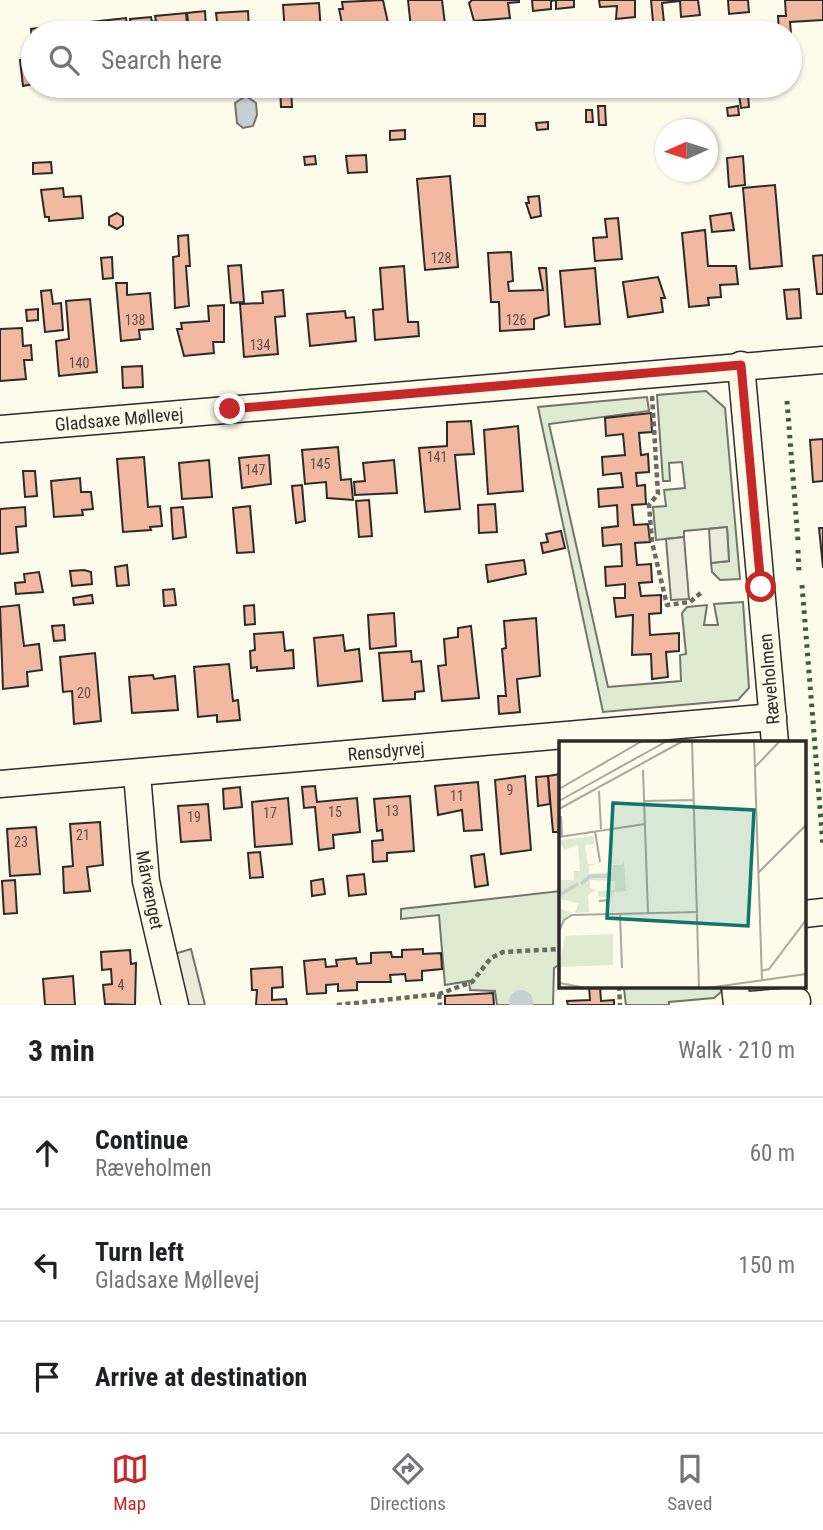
<!DOCTYPE html>
<meta charset="utf-8">
<style>
body{margin:0;font-family:"Roboto Condensed",sans-serif;background:#f6f6f6;color:#202124}
.compass{position:absolute;left:655px;top:119px;width:63px;height:63px;border-radius:50%;background:#fff;box-shadow:0 2px 5px #0004;rotate:267deg}
.stop{position:absolute;width:21px;height:21px;margin:-16px;border:5px solid #c62828;border-radius:50%;background:#fff}
.stop.end{background:#c62828;border-color:#fff;box-shadow:0 2px 7px #0008}
.list{margin:0;padding:0;list-style:none}
h2{display:flex;justify-content:space-between;align-items:center;height:91px;margin:0;padding:0 28px;font-size:30px}
h2 small{font-size:23px;font-weight:400;color:#757577}
.list li{display:grid;grid-template-columns:46px 1fr auto;gap:21px;align-items:center;box-sizing:border-box;height:112px;padding:0 28px;border-top:2px solid #e0e0e0}
.list b{display:block;font-size:26px;white-space:nowrap}
.list p{margin:0;font-size:23px;white-space:nowrap;color:#757577}
.list em{font-size:23px;font-style:normal;color:#757577}
.icon{flex:none;width:38px;height:38px;fill:none;stroke:currentColor;stroke-width:2;stroke-linecap:round;stroke-linejoin:round}
.map{position:relative;flex:none;width:823px;height:1005px;overflow:hidden}
.search{position:absolute;background:#fff;box-shadow:0 2px 5px #0004;left:21px;right:21px;top:21px;height:77px;display:flex;align-items:center;gap:18px;box-sizing:border-box;padding:0 24px;border-radius:38px;color:#757577;font-size:26px}
.sheet{height:427px;background:#fff}
nav{display:flex;justify-content:space-around;align-items:center;box-sizing:border-box;height:98px;border-top:2px solid #e0e0e0;background:#fff;font-size:19px;color:#757577}
nav a{display:grid;justify-items:center;gap:4px}
nav .on{color:#c62828}
.map>svg:first-child{display:block}
.green{fill:#deebd1;stroke:#74746e;stroke-width:2}
.parking{fill:#eceadb;stroke:#74746e;stroke-width:2}
.water{fill:#c7d0d0;stroke:#74746e;stroke-width:2}
.lines{fill:none;stroke-linecap:round;stroke-linejoin:round}
.canal{stroke:#c7d0d0;stroke-width:24}
.building{fill:#f2b8a0;stroke:#2b2b2b;stroke-width:2}
.minor-casing{stroke:#2b2b2b;stroke-width:29}
.path{stroke:#6a6964;stroke-width:4.5;stroke-dasharray:5 3.5;stroke-linecap:butt}
.minor{stroke:#fdfbea;stroke-width:26}
.hedge{stroke:#34623c;stroke-width:5;stroke-dasharray:3.5 5;stroke-linecap:butt}
.route{stroke:#c62828;stroke-width:9}
.labels{text-anchor:middle;dominant-baseline:central;stroke-width:5;stroke-linejoin:round;paint-order:stroke}
.number-label{font-size:14px;fill:#5d4e48}
.street-label{font-size:18px;fill:#2b2b2b;stroke:#fdfbea}
.inset-river{fill:none;stroke:#c7d0d0;stroke-width:3.5}
.inset-road{fill:none;stroke:#a9a89e;stroke-width:2}
.view{fill:#0f766e;fill-opacity:0.15;stroke:#0f766e;stroke-width:3.5}
.inset-edge{fill:none;stroke:#2b2b2b;stroke-width:3.5}
</style>
<div class="map">
<svg width="823" height="1005" viewBox="0 0 823 1005">
<rect width="100%" height="100%" fill="#fdfbea"/>
<g class="green">
<path d="M 706,391 L 725,408 L 740,579 L 720,580 L 712,572 L 711,563 L 729,561 L 727,527 L 684,531 L 684,537 L 656,540 L 653,507 L 666,506 L 664,490 L 685,488 L 682,462 L 669,463 L 670,481 L 663,481 L 657,395 Z"/>
<path d="M 647,397 L 649,411 L 549,424 L 608,687 L 681,681 L 680,655 L 686,654 L 682,613 L 687,607 L 707,605 L 704,625 L 718,625 L 714,604 L 743,602 L 749,688 L 738,700 L 603,712 L 538,407 Z"/>
<path d="M 560,891 L 560,964 L 554,968 L 553,1005 L 497,1005 L 495,991 L 470,990 L 469,981 L 445,985 L 439,915 L 401,919 L 401,909 Z"/>
<path d="M 636,986 L 721,986 L 721,992 L 714,998 L 669,1002 L 669,1005 L 626,1005 L 624,989 Z"/>
</g>
<g class="parking">
<path d="M 727,527 L 729,561 L 711,563 L 709,529 Z"/>
<path d="M 684,537 L 689,599 L 671,600 L 666,539 Z"/>
<path d="M 191,949 L 205,1005 L 186,1005 L 174,954 Z"/>
</g>
<path class="water" d="M 246,96 L 256,103 L 257,115 L 253,126 L 243,128 L 237,123 L 235,103 Z"/>
<g class="lines">
<path class="canal" d="M 521,1002 L 521,1005"/>
</g>
<g class="building">
<path d="M 383,0 L 390,32 L 344,33 L 339,9 L 343,9 L 342,2 Z"/>
<path d="M 408,0 L 442,0 L 445,24 L 411,28 Z"/>
<path d="M 472,0 L 519,0 L 519,2 L 508,3 L 510,18 L 474,21 L 469,3 Z"/>
<path d="M 532,0 L 574,0 L 574,7 L 556,9 L 556,0 L 551,1 L 551,9 L 533,11 Z"/>
<path d="M 599,0 L 635,0 L 635,17 L 616,19 L 617,6 L 600,7 Z"/>
<path d="M 651,0 L 698,0 L 700,15 L 681,17 L 680,1 L 662,3 L 665,33 L 654,33 Z"/>
<path d="M 728,0 L 748,0 L 749,12 L 729,14 Z"/>
<path d="M 785,0 L 823,0 L 823,20 L 790,22 L 792,45 L 790,33 L 779,33 L 778,16 L 786,16 Z"/>
<path d="M 319,3 L 321,33 L 285,33 L 283,5 Z"/>
<path d="M 205,11 L 206,29 L 189,31 L 187,13 Z"/>
<path d="M 248,11 L 249,30 L 260,29 L 260,33 L 207,33 L 206,30 L 218,30 L 216,13 Z"/>
<path d="M 186,13 L 188,33 L 131,33 L 130,19 L 151,17 L 152,22 L 156,21 L 155,16 Z"/>
<path d="M 126,18 L 128,33 L 88,33 L 92,30 L 91,22 Z"/>
<path d="M 65,25 L 74,26 L 75,33 L 33,33 L 33,53 L 31,29 Z"/>
<path d="M 31,58 L 33,84 L 23,86 L 20,60 Z"/>
<path d="M 276,86 L 291,86 L 292,107 L 281,107 L 280,88 Z"/>
<path d="M 748,94 L 749,107 L 741,108 L 739,95 Z"/>
<path d="M 598,106 L 605,106 L 606,125 L 599,125 Z"/>
<path d="M 738,106 L 739,115 L 728,116 L 727,108 Z"/>
<path d="M 586,110 L 592,110 L 593,122 L 586,122 Z"/>
<rect x="474" y="114" width="11" height="12"/>
<path d="M 548,122 L 548,129 L 537,130 L 536,123 Z"/>
<path d="M 405,130 L 405,139 L 390,140 L 390,131 Z"/>
<path d="M 366,155 L 367,172 L 348,173 L 346,156 Z"/>
<path d="M 315,156 L 316,164 L 305,165 L 304,157 Z"/>
<path d="M 743,156 L 745,185 L 729,187 L 727,158 Z"/>
<path d="M 51,162 L 52,173 L 33,174 L 33,163 Z"/>
<path d="M 450,176 L 458,267 L 425,270 L 417,179 Z"/>
<path d="M 775,185 L 782,266 L 750,269 L 743,188 Z"/>
<path d="M 63,188 L 64,197 L 81,196 L 83,218 L 49,221 L 49,217 L 45,217 L 41,190 Z"/>
<path d="M 539,196 L 541,216 L 531,218 L 526,203 L 529,203 L 528,197 Z"/>
<path d="M 117,213 L 123,217 L 123,225 L 117,229 L 109,225 L 109,217 Z"/>
<path d="M 731,213 L 734,230 L 712,232 L 710,216 Z"/>
<path d="M 618,218 L 622,259 L 595,261 L 593,238 L 607,237 L 605,219 Z"/>
<path d="M 705,230 L 708,266 L 736,266 L 738,284 L 720,285 L 721,297 L 708,298 L 709,305 L 689,307 L 682,233 Z"/>
<path d="M 188,235 L 190,266 L 186,266 L 189,306 L 175,308 L 173,257 L 179,256 L 178,236 Z"/>
<path d="M 511,252 L 513,281 L 508,282 L 509,291 L 543,290 L 539,268 L 546,268 L 549,315 L 534,319 L 534,329 L 500,331 L 499,302 L 491,302 L 488,253 Z"/>
<path d="M 823,255 L 823,294 L 817,294 L 813,256 Z"/>
<path d="M 112,257 L 113,278 L 103,279 L 101,258 Z"/>
<path d="M 241,265 L 244,302 L 231,303 L 228,266 Z"/>
<path d="M 404,266 L 408,322 L 418,322 L 419,336 L 375,340 L 373,310 L 383,309 L 380,268 Z"/>
<path d="M 595,268 L 600,324 L 565,327 L 560,271 Z"/>
<path d="M 658,277 L 665,298 L 661,298 L 663,312 L 628,317 L 623,282 Z"/>
<path d="M 116,283 L 127,283 L 127,295 L 150,293 L 153,329 L 139,330 L 140,339 L 121,341 Z"/>
<path d="M 799,289 L 801,318 L 787,319 L 784,290 Z"/>
<path d="M 51,290 L 53,304 L 61,303 L 63,330 L 45,332 L 41,291 Z"/>
<path d="M 283,290 L 285,316 L 275,317 L 278,354 L 244,357 L 240,304 L 263,303 L 262,292 Z"/>
<path d="M 90,299 L 97,372 L 59,376 L 56,341 L 69,339 L 66,301 Z"/>
<path d="M 224,305 L 224,342 L 213,342 L 214,353 L 184,356 L 177,329 L 182,329 L 181,323 L 209,321 L 208,306 Z"/>
<path d="M 38,309 L 38,320 L 27,321 L 26,310 Z"/>
<path d="M 345,311 L 346,318 L 354,317 L 356,341 L 310,346 L 307,314 Z"/>
<path d="M 22,328 L 23,346 L 31,345 L 32,360 L 24,360 L 26,379 L 0,381 L 0,329 Z"/>
<path d="M 142,366 L 143,387 L 123,388 L 122,367 Z"/>
<path d="M 651,413 L 652,432 L 639,433 L 641,455 L 648,454 L 649,472 L 636,473 L 637,486 L 645,485 L 646,504 L 632,505 L 634,525 L 648,524 L 650,542 L 635,543 L 637,565 L 651,564 L 652,582 L 639,583 L 641,596 L 661,595 L 661,613 L 649,614 L 650,635 L 679,633 L 679,651 L 666,652 L 668,677 L 652,679 L 651,654 L 632,655 L 633,615 L 616,617 L 614,598 L 625,598 L 625,584 L 606,586 L 605,567 L 622,566 L 621,544 L 603,546 L 602,528 L 618,526 L 617,505 L 599,507 L 598,489 L 623,487 L 621,473 L 603,475 L 602,457 L 625,455 L 623,434 L 606,436 L 605,418 Z"/>
<path d="M 471,421 L 474,454 L 455,455 L 460,509 L 425,512 L 419,448 L 447,446 L 447,422 Z"/>
<path d="M 518,426 L 523,491 L 488,494 L 484,430 Z"/>
<path d="M 823,439 L 823,481 L 813,482 L 810,440 Z"/>
<path d="M 338,447 L 341,480 L 351,479 L 353,500 L 327,498 L 326,482 L 305,484 L 302,450 Z"/>
<path d="M 269,455 L 271,484 L 242,488 L 239,458 Z"/>
<path d="M 144,457 L 148,507 L 160,506 L 162,526 L 150,527 L 151,530 L 123,532 L 117,459 Z"/>
<path d="M 209,460 L 212,497 L 182,499 L 179,463 Z"/>
<path d="M 394,460 L 397,493 L 355,495 L 354,482 L 365,481 L 363,463 Z"/>
<path d="M 23,471 L 35,471 L 37,496 L 25,497 Z"/>
<path d="M 80,478 L 81,492 L 91,492 L 93,509 L 82,510 L 83,515 L 54,517 L 51,481 Z"/>
<path d="M 302,485 L 305,521 L 296,523 L 292,486 Z"/>
<path d="M 369,500 L 372,536 L 359,537 L 356,501 Z"/>
<path d="M 495,504 L 497,532 L 479,533 L 478,505 Z"/>
<path d="M 250,506 L 254,552 L 237,553 L 233,508 Z"/>
<path d="M 25,507 L 26,526 L 16,527 L 18,552 L 0,554 L 0,509 Z"/>
<path d="M 183,507 L 186,537 L 173,539 L 171,508 Z"/>
<path d="M 819,528 L 823,528 L 823,568 L 823,567 Z"/>
<path d="M 561,531 L 565,548 L 543,553 L 541,543 L 548,542 L 546,534 Z"/>
<path d="M 524,560 L 526,574 L 488,582 L 486,565 Z"/>
<path d="M 127,565 L 129,585 L 117,586 L 115,567 Z"/>
<path d="M 84,570 L 91,572 L 92,584 L 72,586 L 70,571 Z"/>
<path d="M 39,572 L 43,592 L 16,594 L 15,583 L 25,582 L 24,574 Z"/>
<path d="M 174,589 L 176,605 L 164,606 L 163,590 Z"/>
<path d="M 92,595 L 93,603 L 74,605 L 73,598 Z"/>
<path d="M 19,605 L 24,646 L 39,644 L 42,670 L 27,672 L 28,686 L 3,689 L 0,607 Z"/>
<path d="M 254,605 L 255,624 L 245,625 L 244,606 Z"/>
<path d="M 394,613 L 396,646 L 370,649 L 368,615 Z"/>
<path d="M 536,618 L 540,676 L 517,679 L 520,712 L 499,714 L 498,696 L 506,696 L 502,649 L 506,648 L 504,621 Z"/>
<path d="M 64,625 L 65,640 L 54,641 L 52,626 Z"/>
<path d="M 471,626 L 479,698 L 442,701 L 438,666 L 446,665 L 444,639 L 458,637 L 458,628 Z"/>
<path d="M 283,632 L 285,651 L 293,650 L 294,668 L 257,671 L 257,667 L 251,668 L 250,651 L 255,650 L 254,634 Z"/>
<path d="M 343,635 L 345,651 L 359,649 L 362,681 L 318,686 L 314,638 Z"/>
<path d="M 411,651 L 412,662 L 421,661 L 424,691 L 415,692 L 415,699 L 383,701 L 379,653 Z"/>
<path d="M 95,653 L 101,721 L 74,724 L 72,691 L 63,692 L 60,657 Z"/>
<path d="M 229,664 L 233,701 L 238,700 L 240,720 L 217,722 L 217,715 L 198,717 L 194,667 Z"/>
<path d="M 153,675 L 154,679 L 175,676 L 178,710 L 132,713 L 129,677 Z"/>
<path d="M 560,774 L 560,832 L 553,832 L 548,776 Z"/>
<path d="M 525,776 L 531,850 L 501,854 L 495,780 Z"/>
<path d="M 548,776 L 550,804 L 538,806 L 536,777 Z"/>
<path d="M 478,782 L 482,830 L 464,831 L 462,810 L 438,815 L 435,786 Z"/>
<path d="M 315,786 L 317,802 L 357,798 L 360,832 L 333,835 L 334,848 L 319,850 L 315,807 L 304,808 L 302,787 Z"/>
<path d="M 240,787 L 242,807 L 224,809 L 223,789 Z"/>
<path d="M 410,796 L 414,851 L 387,853 L 387,861 L 373,862 L 372,841 L 383,840 L 382,830 L 377,831 L 374,799 Z"/>
<path d="M 288,798 L 292,844 L 255,847 L 252,802 Z"/>
<path d="M 208,804 L 211,840 L 181,842 L 178,806 Z"/>
<path d="M 100,822 L 103,865 L 87,867 L 90,891 L 64,893 L 63,867 L 73,866 L 70,824 Z"/>
<path d="M 36,827 L 40,874 L 10,876 L 7,829 Z"/>
<path d="M 260,852 L 263,877 L 250,878 L 248,853 Z"/>
<path d="M 484,854 L 488,885 L 475,887 L 471,856 Z"/>
<path d="M 364,874 L 366,894 L 349,896 L 347,876 Z"/>
<path d="M 323,879 L 325,894 L 312,896 L 311,881 Z"/>
<path d="M 15,880 L 17,913 L 4,914 L 2,881 Z"/>
<path d="M 423,949 L 423,954 L 441,953 L 442,969 L 422,971 L 422,980 L 406,981 L 405,974 L 390,975 L 391,982 L 357,982 L 357,990 L 338,991 L 338,984 L 326,985 L 326,993 L 307,994 L 304,961 L 325,959 L 326,967 L 337,966 L 336,960 L 356,958 L 357,964 L 371,963 L 371,953 L 391,952 L 392,957 L 402,957 L 402,950 Z"/>
<path d="M 130,950 L 131,964 L 136,963 L 135,1005 L 105,1004 L 103,985 L 112,984 L 111,969 L 102,970 L 101,952 Z"/>
<path d="M 282,967 L 283,987 L 272,988 L 272,1000 L 286,999 L 287,1005 L 256,1005 L 257,990 L 252,990 L 251,969 Z"/>
<path d="M 73,976 L 75,1005 L 45,1005 L 43,979 Z"/>
<path d="M 589,986 L 600,986 L 601,1001 L 614,1000 L 614,1005 L 568,1005 L 567,1001 L 590,1000 Z"/>
<path d="M 493,993 L 494,1005 L 445,1005 L 445,996 Z"/>
</g>
<g class="lines">
<defs>
<g id="minor">
<path d="M 741,365 L 775,743"/>
<path d="M 0,429 L 823,360"/>
<path d="M 137,774 L 146,881 L 175,1005"/>
<path d="M 0,784 L 773,717"/>
<path d="M 804,914 L 823,912"/>
<path d="M 735,986 L 737,1005"/>
<path d="M 749,1005 L 797,1001"/>
</g>
</defs>
<use href="#minor" class="minor-casing"/>
<g class="path">
<path d="M 652,396 L 658,494 L 649,505 L 652,542 L 667,605 L 690,602 L 703,591"/>
<path d="M 619,986 L 620,1005"/>
<path d="M 439,994 L 440,1005"/>
<path d="M 337,1005 L 439,994 L 472,982 L 491,958 L 503,952 L 560,949"/>
</g>
<use href="#minor" class="minor"/>
<g class="hedge">
<path d="M 787,401 L 798,541"/>
<path d="M 798,550 L 799,573"/>
<path d="M 802,585 L 823,846"/>
</g>
</g>
<g class="lines">
<path class="route" d="M 230,409 L 741,365 L 761,587"/>
</g>
<g class="labels">
<g class="number-label">
<text x="441" y="258">128</text>
<text x="135" y="320">138</text>
<text x="516" y="320">126</text>
<text x="260" y="345">134</text>
<text x="79" y="363">140</text>
<text x="437" y="457">141</text>
<text x="320" y="464">145</text>
<text x="255" y="470">147</text>
<text x="84" y="693">20</text>
<text x="510" y="790">9</text>
<text x="457" y="796">11</text>
<text x="392" y="811">13</text>
<text x="335" y="812">15</text>
<text x="270" y="813">17</text>
<text x="194" y="817">19</text>
<text x="83" y="835">21</text>
<text x="21" y="842">23</text>
<text x="121" y="985">4</text>
</g>
<g class="street-label">
<text transform="translate(119 419) rotate(-5)">Gladsaxe Møllevej</text>
<text transform="translate(769 679) rotate(-95)">Ræveholmen</text>
<text transform="translate(386 751) rotate(-5)">Rensdyrvej</text>
<text transform="translate(150 890) rotate(79)">Mårvænget</text>
</g>
</g>
<g transform="translate(559 741)">
<rect width="247" height="247" fill="#fdfbea"/>
<path d="M 35,95 L 35,103 L 26,104 L 29,123 L 36,123 L 30,125 L 30,133 L 53,131 L 54,124 L 64,124 L 65,119 L 67,150 L 54,151 L 51,163 L 50,156 L 39,156 L 39,150 L 56,149 L 56,140 L 31,139 L 31,147 L 37,149 L 29,154 L 30,171 L 16,172 L 20,162 L 1,158 L 2,168 L 14,172 L 0,181 L 0,139 L 15,139 L 15,130 L 21,130 L 19,104 L 5,109 L 0,99 ZM 54,193 L 54,224 L 0,226 L 6,195 Z" fill="#deebd1"/>
<path class="inset-river" d="M 22,143 L 31,135 L 51,135M 0,154 L 19,143"/>
<path class="inset-road" d="M 133,0 L 140,247M 195,0 L 203,239M 196,26 L 221,0M 84,29 L 89,172M 0,48 L 83,0M 40,50 L 42,88M 0,60 L 108,0M 85,60 L 135,59M 0,68 L 124,0M 2,75 L 3,96M 36,90 L 41,121M 0,96 L 86,83M 199,132 L 247,84M 40,160 L 49,159 L 49,174M 61,173 L 63,227M 0,190 L 5,179 L 13,174 L 139,171M 202,230 L 210,228 L 247,179M 0,242 L 28,247M 148,247 L 247,233"/>
<path class="view" d="M 54,62 L 195,69 L 189,185 L 48,177 Z"/>
<rect width="247" height="247" class="inset-edge"/>
</g>
</svg>
<svg class="compass" viewBox="-18 -18 36 36"><path d="M0-13l5 13h-10z" fill="#e53935"/><path d="M0 13l5-13h-10z" fill="#757577"/></svg>
<div class="stop" style="left:761px;top:587px"></div>
<div class="stop end" style="left:230px;top:409px"></div>
<div class="search"><svg class="icon" aria-label="search" viewBox="0 0 24 24"><circle cx="10" cy="10" r="6"/><path d="M15 15l6 6"/></svg>Search here</div>
</div>
<section class="sheet">
<h2>3 min<small>Walk · 210 m</small></h2>
<ul class="list">
<li><svg class="icon" aria-label="ahead" viewBox="0 0 24 24"><path d="M12 20V5M6 11l6-6 6 6"/></svg><div><b>Continue</b><p>Ræveholmen</p></div><em>60 m</em></li>
<li><svg class="icon" aria-label="left" viewBox="0 0 24 24"><path d="M17 20v-9H6M10 6l-5 5 5 5"/></svg><div><b>Turn left</b><p>Gladsaxe Møllevej</p></div><em>150 m</em></li>
<li><svg class="icon" aria-label="arrive" viewBox="0 0 24 24"><path d="M6 21V4h12l-3 4 3 4H6"/></svg><div><b>Arrive at destination</b></div></li>
</ul>
</section>
<nav>
<a class="on"><svg class="icon" aria-label="map" viewBox="0 0 24 24"><path d="M3 6l6-2 6 2 6-2v14l-6 2-6-2-6 2zM9 4v14M15 6v14"/></svg>Map</a>
<a><svg class="icon" aria-label="directions" viewBox="0 0 24 24"><path d="M12 3l9 9-9 9-9-9zM9 14v-3h6M13 9l2 2-2 2"/></svg>Directions</a>
<a><svg class="icon" aria-label="saved" viewBox="0 0 24 24"><path d="M7 4h10v16l-5-4-5 4z"/></svg>Saved</a>
</nav>
